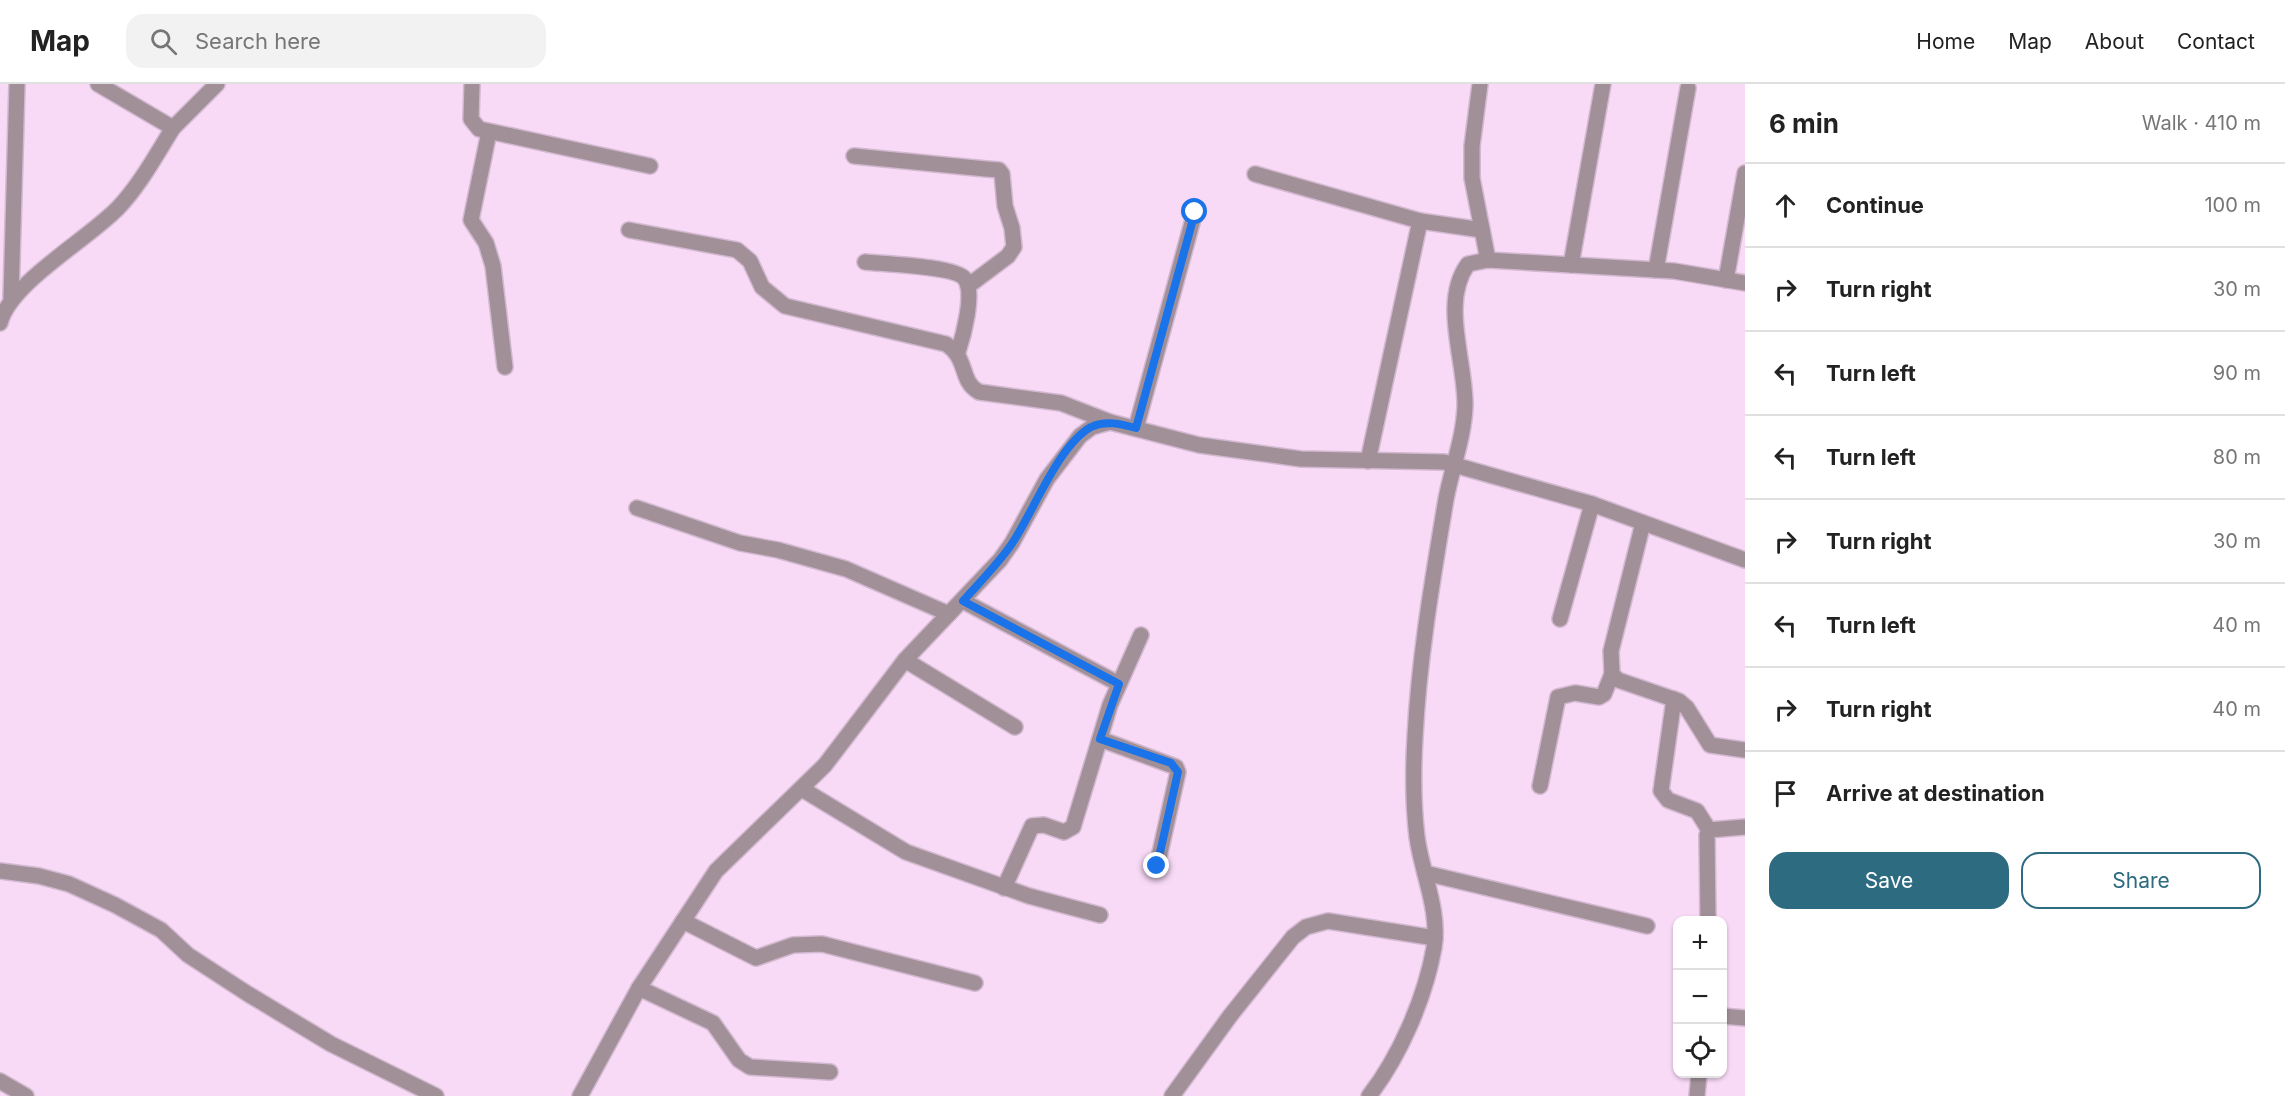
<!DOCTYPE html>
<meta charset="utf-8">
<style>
body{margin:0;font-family:Inter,sans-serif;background:#f2f2f2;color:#222}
.controls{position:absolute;right:18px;bottom:18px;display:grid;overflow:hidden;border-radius:12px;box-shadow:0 2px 4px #0004}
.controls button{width:54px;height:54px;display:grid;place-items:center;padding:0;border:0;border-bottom:2px solid #e0e0e0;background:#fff;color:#222;font:30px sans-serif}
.stop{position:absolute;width:18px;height:18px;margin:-14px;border:4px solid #1a73e8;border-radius:50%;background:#fff}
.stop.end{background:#1a73e8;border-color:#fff;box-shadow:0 2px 6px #0008}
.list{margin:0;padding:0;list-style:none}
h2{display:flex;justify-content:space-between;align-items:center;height:78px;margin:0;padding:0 24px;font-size:26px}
h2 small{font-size:20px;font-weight:400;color:#767676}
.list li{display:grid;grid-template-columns:39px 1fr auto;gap:18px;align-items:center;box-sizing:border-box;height:84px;padding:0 24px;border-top:2px solid #e0e0e0}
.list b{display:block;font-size:22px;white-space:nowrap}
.list em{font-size:20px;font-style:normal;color:#767676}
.actions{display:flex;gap:12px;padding:18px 24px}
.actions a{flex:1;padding:14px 0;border:2px solid #2d6b81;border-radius:18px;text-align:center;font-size:21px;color:#2d6b81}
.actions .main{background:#2d6b81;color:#fff}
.icon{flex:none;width:33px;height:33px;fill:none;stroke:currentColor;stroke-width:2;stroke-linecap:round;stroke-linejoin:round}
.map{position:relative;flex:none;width:1745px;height:1012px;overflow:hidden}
header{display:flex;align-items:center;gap:36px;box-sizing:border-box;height:84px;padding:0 30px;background:#fff;border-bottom:2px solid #e0e0e0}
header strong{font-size:28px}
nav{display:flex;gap:33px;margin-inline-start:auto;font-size:21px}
.search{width:420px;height:54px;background:#f2f2f2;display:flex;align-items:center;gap:15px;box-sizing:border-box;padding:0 21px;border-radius:18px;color:#767676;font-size:22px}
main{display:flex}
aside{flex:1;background:#fff}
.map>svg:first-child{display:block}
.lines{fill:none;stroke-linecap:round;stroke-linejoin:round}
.minor-casing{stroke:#d2b8d0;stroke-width:18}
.minor{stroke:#a19098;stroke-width:15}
.route{stroke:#1a73e8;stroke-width:8}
</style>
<header>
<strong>Map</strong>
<div class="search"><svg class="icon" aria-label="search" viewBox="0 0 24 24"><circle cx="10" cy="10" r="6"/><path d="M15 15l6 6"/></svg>Search here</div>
<nav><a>Home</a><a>Map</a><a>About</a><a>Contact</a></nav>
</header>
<main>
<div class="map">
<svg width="1745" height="1012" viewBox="0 0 1745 1012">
<rect width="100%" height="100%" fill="#f8daf6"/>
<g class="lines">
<defs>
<g id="minor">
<path d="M 98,0 L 173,44 L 217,0"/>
<path d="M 472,0 L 471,35 L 479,45 L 650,82"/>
<path d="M 1480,0 L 1472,62 L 1472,94 L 1488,176"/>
<path d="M 489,48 L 471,136 L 486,159 L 493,182 L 505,283"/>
<path d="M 854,72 L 986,85 L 999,86 L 1002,90 L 1005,122 L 1012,144 L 1014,163 L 1008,172 L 968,202"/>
<path d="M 1255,90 L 1420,137 L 1368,377"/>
<path d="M 1420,137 L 1482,146"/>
<path d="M 629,146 L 737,166 L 750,177 L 762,203 L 785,222 L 946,260 C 969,275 959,297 979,308 L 1061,319 L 1110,338"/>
<path d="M 865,178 C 883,180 956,182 965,195 C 975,209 963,253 958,268"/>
<path d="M 1571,181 L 1603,0"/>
<path d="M 1656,186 L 1688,4"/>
<path d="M 1726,196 L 1745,89"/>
<path d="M 11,214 L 17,0"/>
<path d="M 0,239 C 10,199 87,156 118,124 C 140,101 156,71 173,44"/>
<path d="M 1136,344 L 1195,128"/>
<path d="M 637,424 L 740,459 L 778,466 L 846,485 L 949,530"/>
<path d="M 1643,439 L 1611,567 L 1612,590 L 1618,596 L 1679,617 L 1687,624 L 1710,661 L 1745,666"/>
<path d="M 963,517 L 1119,600"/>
<path d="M 1560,535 L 1592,420"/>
<path d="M 905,576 L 1015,643"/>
<path d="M 1674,615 L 1661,707 L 1668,716 L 1697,727 L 1709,746"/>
<path d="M 1100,655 L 1176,683 L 1178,688 L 1157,782"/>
<path d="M 1540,702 L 1558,613 L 1575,609 L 1599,613 L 1604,610 L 1612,590"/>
<path d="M 802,705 L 906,768 L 1029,812 L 1100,831"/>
<path d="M 0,787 L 39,792 L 69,800 L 115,821 L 161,846 L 188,871 L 248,910 L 331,960 L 436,1012"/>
<path d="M 1425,789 L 1647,842"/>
<path d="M 1004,804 L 1032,742 L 1044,741 L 1064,748 L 1073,743 L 1110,621 L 1141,551"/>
<path d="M 1708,836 L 1707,751 L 1709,746 L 1745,743"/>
<path d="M 683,837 L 756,874 L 793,861 L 822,860 L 975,899"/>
<path d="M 639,904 L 713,939 L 739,976 L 750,983 L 830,988"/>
<path d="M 1722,932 L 1745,934"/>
<path d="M 0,997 L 26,1012"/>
<path d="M 580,1012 L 639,904 L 716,787 L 825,681 L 905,576 L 1000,476 L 1012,459 L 1047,395 L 1080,352 L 1092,343 L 1110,338 L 1199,361 L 1301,375 L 1444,378 L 1592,420 L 1745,476"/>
<path d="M 1172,1012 L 1230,932 L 1293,853 L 1306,843 L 1328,837 L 1435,854"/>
<path d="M 1369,1012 C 1400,972 1425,914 1434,864 C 1440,826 1422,790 1417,753 C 1413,720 1413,686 1415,653 C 1419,573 1433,493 1446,415 C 1452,384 1464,353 1465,322 C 1466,278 1440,218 1468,180 L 1488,176 L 1674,187 L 1745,199"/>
<path d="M 1697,1012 L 1699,990"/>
</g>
</defs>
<use href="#minor" class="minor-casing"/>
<use href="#minor" class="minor"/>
</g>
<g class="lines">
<path class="route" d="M 1157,782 L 1178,688 L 1171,679 L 1100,655 L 1119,600 L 963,517 C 979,499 997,481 1011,461 C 1032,431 1058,361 1091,343 C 1106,336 1121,340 1136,344 L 1195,128"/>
</g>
</svg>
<div class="controls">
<button>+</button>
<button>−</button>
<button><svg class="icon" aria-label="locate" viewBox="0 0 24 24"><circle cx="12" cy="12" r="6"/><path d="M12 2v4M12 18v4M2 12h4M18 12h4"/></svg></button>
</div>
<div class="stop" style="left:1195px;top:128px"></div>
<div class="stop end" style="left:1157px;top:782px"></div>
</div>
<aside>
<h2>6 min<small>Walk · 410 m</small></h2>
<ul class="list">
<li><svg class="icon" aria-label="ahead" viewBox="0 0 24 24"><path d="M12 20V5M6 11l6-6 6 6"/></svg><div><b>Continue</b></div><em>100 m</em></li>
<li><svg class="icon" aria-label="right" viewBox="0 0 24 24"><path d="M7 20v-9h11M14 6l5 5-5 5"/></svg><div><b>Turn right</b></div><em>30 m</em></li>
<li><svg class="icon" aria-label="left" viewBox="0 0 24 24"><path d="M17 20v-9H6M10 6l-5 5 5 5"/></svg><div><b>Turn left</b></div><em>90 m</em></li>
<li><svg class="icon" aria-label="left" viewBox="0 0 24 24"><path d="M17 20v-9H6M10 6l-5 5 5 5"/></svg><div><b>Turn left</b></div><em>80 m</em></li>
<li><svg class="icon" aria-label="right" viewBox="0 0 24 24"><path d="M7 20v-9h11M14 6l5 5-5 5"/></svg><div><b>Turn right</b></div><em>30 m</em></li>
<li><svg class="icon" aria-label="left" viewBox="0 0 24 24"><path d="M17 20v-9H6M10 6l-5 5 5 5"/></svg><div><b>Turn left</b></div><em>40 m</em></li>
<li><svg class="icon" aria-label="right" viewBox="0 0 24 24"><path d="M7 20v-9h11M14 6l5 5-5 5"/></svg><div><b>Turn right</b></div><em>40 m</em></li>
<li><svg class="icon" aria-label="arrive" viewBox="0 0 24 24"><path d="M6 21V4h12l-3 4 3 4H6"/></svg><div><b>Arrive at destination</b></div></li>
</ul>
<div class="actions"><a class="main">Save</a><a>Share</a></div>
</aside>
</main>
